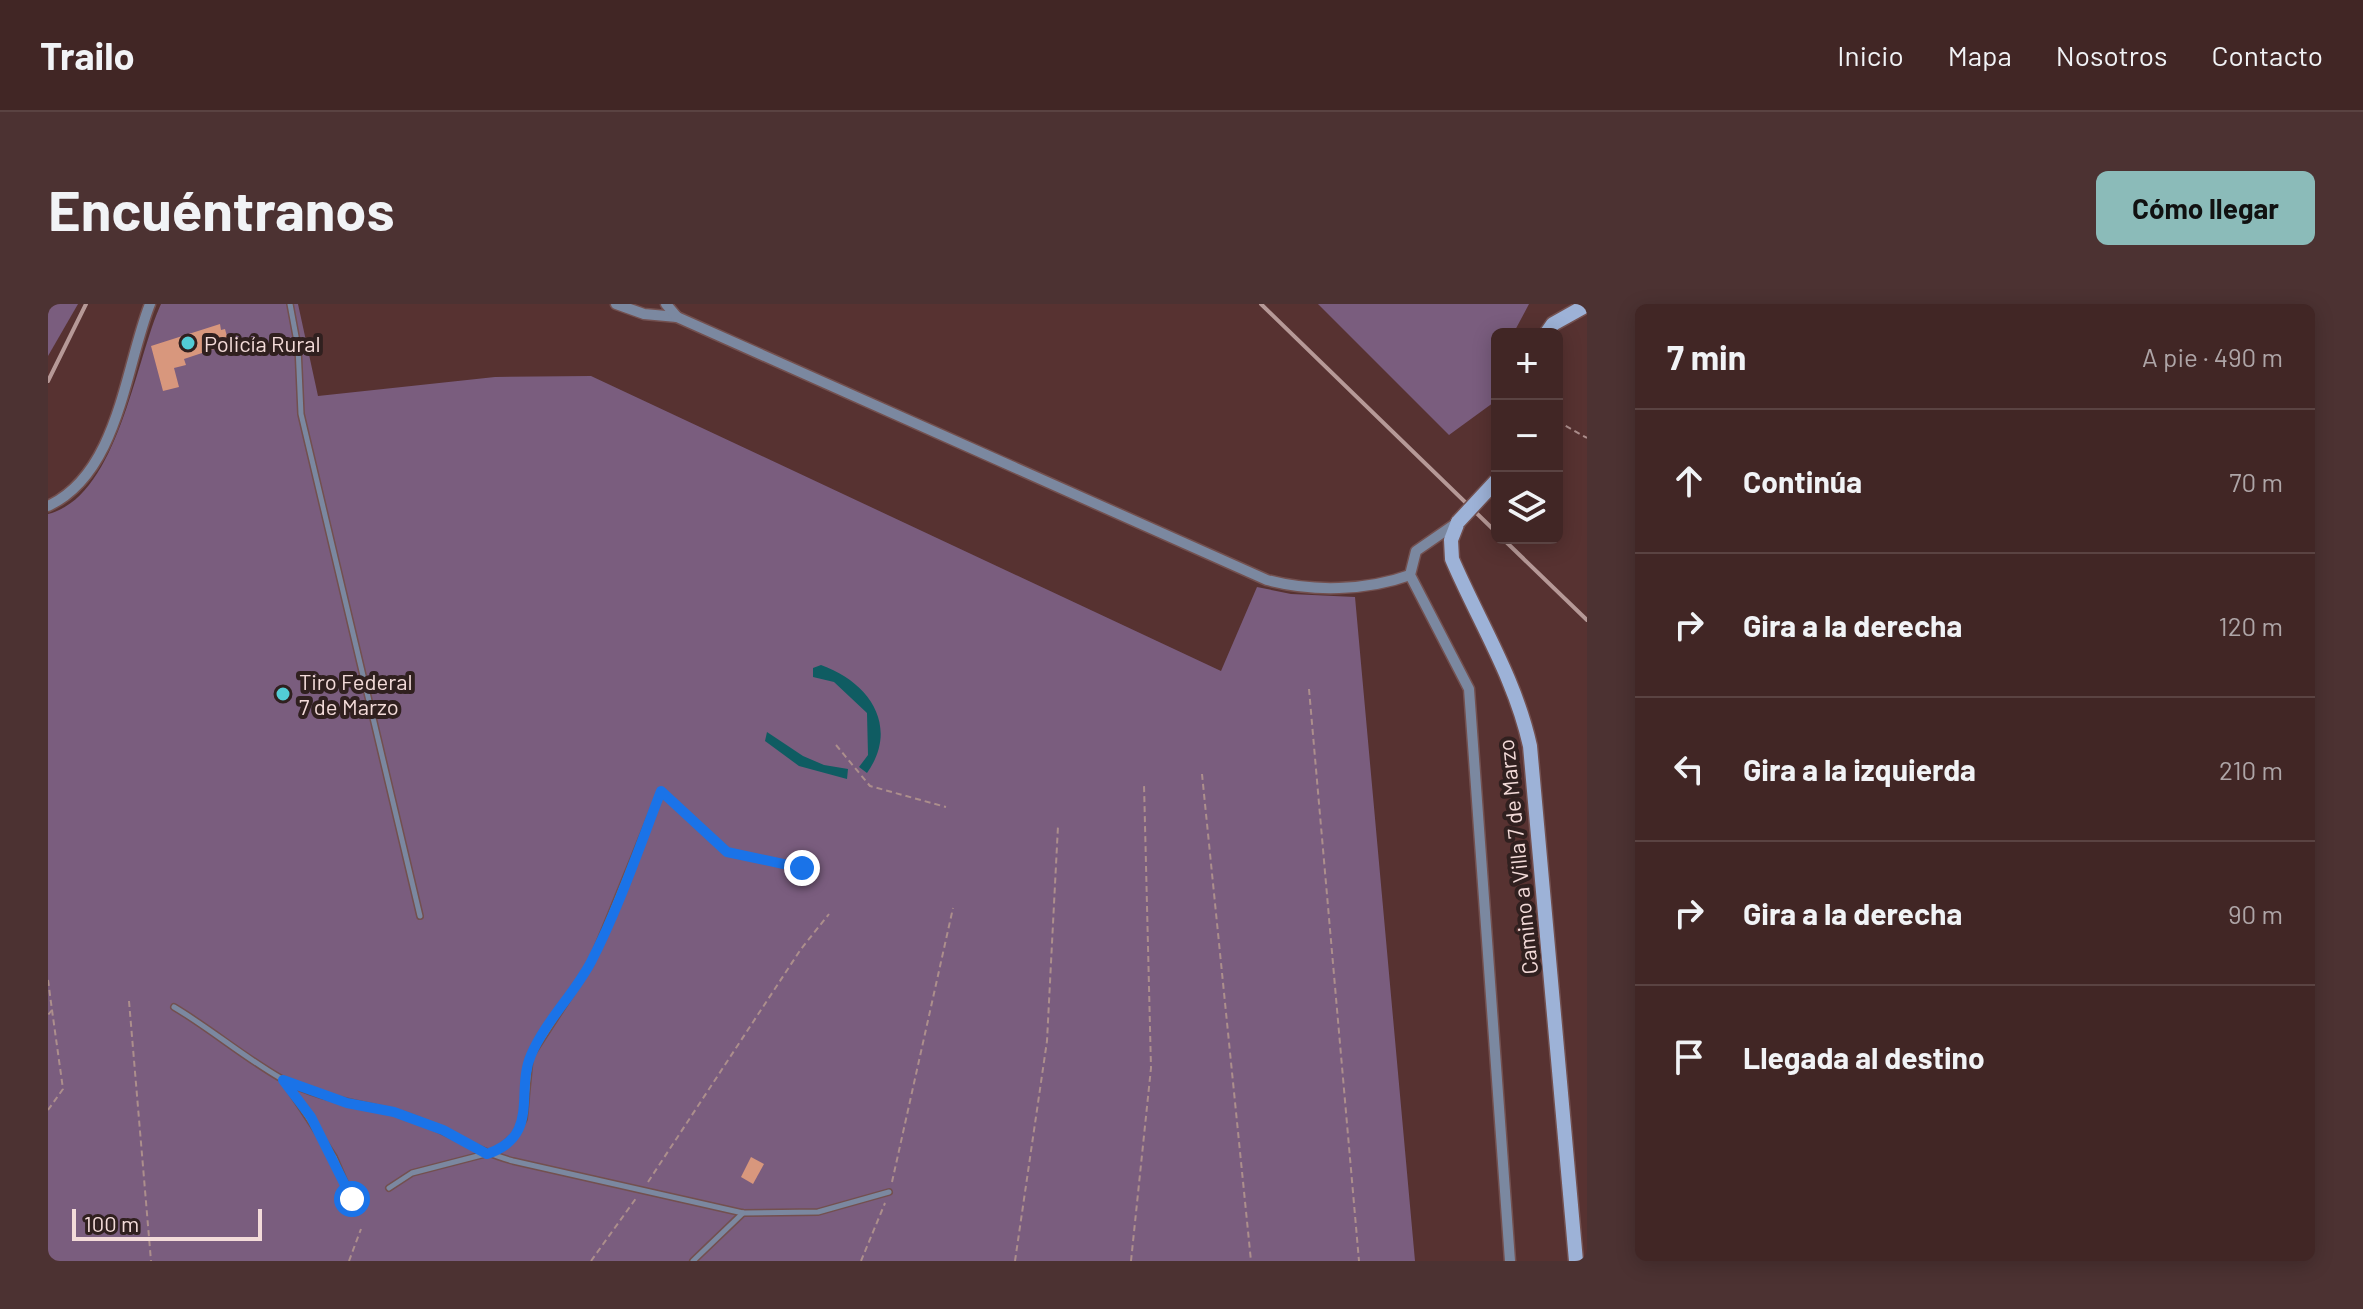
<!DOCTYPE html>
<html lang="es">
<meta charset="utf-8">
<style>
body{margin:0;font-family:Barlow,sans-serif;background:#4c3232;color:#f1f3f6}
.controls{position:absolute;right:24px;top:24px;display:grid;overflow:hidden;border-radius:12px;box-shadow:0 4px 20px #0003}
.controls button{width:72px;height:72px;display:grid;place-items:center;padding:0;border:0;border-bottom:2px solid #5a4342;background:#412625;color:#f1f3f6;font:40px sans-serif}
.scale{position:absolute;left:24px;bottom:20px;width:190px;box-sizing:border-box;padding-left:8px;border:4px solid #f3dbd9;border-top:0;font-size:22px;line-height:28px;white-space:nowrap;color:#f3dbd9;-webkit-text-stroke:6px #30201f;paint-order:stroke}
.stop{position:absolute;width:24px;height:24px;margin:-18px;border:6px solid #1a73e8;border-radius:50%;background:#fff}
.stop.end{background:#1a73e8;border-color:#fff;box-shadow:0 2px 8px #0008}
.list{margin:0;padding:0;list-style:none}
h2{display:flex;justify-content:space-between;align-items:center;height:104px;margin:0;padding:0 32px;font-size:34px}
h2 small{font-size:26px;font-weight:400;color:#aea5a7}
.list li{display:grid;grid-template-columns:52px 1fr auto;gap:24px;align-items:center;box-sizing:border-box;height:144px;padding:0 32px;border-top:2px solid #5a4342}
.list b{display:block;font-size:30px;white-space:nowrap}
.list em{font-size:26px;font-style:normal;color:#aea5a7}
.icon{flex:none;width:44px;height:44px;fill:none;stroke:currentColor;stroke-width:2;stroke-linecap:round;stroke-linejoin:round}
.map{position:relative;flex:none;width:1539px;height:957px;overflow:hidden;border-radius:12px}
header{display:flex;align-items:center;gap:48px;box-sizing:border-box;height:112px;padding:0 40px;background:#412625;border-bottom:2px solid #5a4342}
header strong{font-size:38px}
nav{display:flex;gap:44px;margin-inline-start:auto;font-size:28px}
.intro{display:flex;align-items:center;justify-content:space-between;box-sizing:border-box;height:192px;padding:0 48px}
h1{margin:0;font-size:56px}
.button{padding:20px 36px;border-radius:12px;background:#8bbbb9;color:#111;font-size:28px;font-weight:700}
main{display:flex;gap:48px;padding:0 48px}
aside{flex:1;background:#412625;border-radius:12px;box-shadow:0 4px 20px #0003}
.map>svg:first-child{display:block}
.green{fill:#7a5d7e}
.water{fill:#0f5c62}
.building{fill:#d8977d}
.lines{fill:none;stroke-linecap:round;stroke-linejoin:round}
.lane-casing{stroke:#73504f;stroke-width:8}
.street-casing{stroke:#73504f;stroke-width:13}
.secondary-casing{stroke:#73504f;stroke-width:17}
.path{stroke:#ac8e8c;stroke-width:2;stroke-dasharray:6 4;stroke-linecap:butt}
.lane{stroke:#7b88a0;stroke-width:5}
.street{stroke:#7b88a0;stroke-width:10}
.secondary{stroke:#9db2d7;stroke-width:14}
.rail{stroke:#b69997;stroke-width:4}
.secondary-bridge-casing{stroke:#73504f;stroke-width:17;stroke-linecap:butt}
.secondary-bridge{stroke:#9db2d7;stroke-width:14}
.route{stroke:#1a73e8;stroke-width:10}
.poi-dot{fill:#52ccd5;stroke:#30201f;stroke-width:3}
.labels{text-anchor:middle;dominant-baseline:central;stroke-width:8;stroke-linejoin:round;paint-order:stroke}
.poi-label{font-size:22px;fill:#f3dbd9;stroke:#30201f;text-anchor:start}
.street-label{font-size:22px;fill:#f3dbd9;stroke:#30201f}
</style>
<header>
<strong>Trailo</strong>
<nav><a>Inicio</a><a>Mapa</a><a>Nosotros</a><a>Contacto</a></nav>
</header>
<div class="intro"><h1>Encuéntranos</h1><a class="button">Cómo llegar</a></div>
<main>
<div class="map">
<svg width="1539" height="957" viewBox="0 0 1539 957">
<rect width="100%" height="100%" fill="#573231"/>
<g class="green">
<path d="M 0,0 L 30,0 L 0,52 Z"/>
<path d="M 113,0 L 250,0 L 270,92 L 447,73 L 543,72 L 1173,367 L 1209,283 L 1243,290 L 1307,293 L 1367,957 L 0,957 L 0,210 C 70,193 87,56 113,0 Z"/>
<path d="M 1270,0 L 1481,0 L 1465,30 L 1449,30 L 1449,96 L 1401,131 Z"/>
</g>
<g class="water">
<path d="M 773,361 C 821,378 852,422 819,469 L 811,463 L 820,451 L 819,409 L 786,378 L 765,373 L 765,364 Z"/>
<path d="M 719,428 L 755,452 L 776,461 L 800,465 L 799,475 L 751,462 L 717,437 Z"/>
</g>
<g class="building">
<path d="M 172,20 L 173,26 L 177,25 L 181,40 L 136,55 L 138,61 L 126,64 L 131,83 L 115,87 L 103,42 Z"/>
<path d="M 703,853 L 716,860 L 705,880 L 693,873 Z"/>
</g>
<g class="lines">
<defs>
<g id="lane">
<path d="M 242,0 L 250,43 L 253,110 L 372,612"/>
<path d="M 126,703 C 163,725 197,754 234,775 C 269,795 309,798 346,808 C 388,819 423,846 465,857 L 695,909 L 770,908 L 841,888"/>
<path d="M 236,777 L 286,853 L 304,895"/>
<path d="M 341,884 L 364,869 L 449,847 L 466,832 L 476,815 L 482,753 L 543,659 L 613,487 L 679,548 L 754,564"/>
<path d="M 645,957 L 695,909"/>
</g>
<g id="street">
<path d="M 568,0 L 596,10 L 629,13 L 1219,276 C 1264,288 1318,287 1362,271"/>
<path d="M 618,0 L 629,13"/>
<path d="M 0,202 C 71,169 77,63 102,0"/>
<path d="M 1410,218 L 1368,247 L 1362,271 L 1421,385 L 1462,957"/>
</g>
<g id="secondary">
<path d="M 1498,30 L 1505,20 L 1539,1"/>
<path d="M 1410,218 L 1403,236 L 1404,255 C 1431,318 1467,374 1482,442 L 1528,957"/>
</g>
</defs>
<use href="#lane" class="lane-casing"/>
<use href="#street" class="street-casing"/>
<use href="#secondary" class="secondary-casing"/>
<g class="path">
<path d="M 1509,117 L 1539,134"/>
<path d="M 1261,385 L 1311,957"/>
<path d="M 788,441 L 822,482 L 898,503"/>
<path d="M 1154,470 L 1203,957"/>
<path d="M 0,676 L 4,706 L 0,711"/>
<path d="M 81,697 L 103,957"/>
<path d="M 0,806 L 15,785 L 4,706"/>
<path d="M 600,878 L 753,645 L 781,610"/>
<path d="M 844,878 L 905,604"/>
<path d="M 301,957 L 313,925"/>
<path d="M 543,957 L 589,893"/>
<path d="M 813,957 L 837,899"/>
<path d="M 967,957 L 999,737 L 1010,522"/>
<path d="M 1083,957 L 1103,764 L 1096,480"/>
</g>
<use href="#lane" class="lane"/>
<use href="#street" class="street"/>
<use href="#secondary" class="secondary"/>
<g class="rail">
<path d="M 1213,0 L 1449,229"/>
<path d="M 0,77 L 38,0"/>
<path d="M 1454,234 L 1539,316"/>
</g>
<defs>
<path id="secondary-bridge" d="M 1410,218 L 1448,177"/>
</defs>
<use href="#secondary-bridge" class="secondary-bridge-casing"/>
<use href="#secondary-bridge" class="secondary-bridge"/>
</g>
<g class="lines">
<path class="route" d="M 304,895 L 263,813 L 235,776 L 299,799 L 346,808 L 395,826 L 439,850 C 493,832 467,788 483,751 C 497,718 526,690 543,658 C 571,603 591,544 613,487 L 679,548 L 754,564"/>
</g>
<g class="poi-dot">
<circle cx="140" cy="39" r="8"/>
<circle cx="235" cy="390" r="8"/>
</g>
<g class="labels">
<g class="poi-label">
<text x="156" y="39">Policía Rural</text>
<text x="251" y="377">Tiro Federal<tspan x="251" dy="25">7 de Marzo</tspan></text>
</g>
<g class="street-label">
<text transform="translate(1469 553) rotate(-96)">Camino a Villa 7 de Marzo</text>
</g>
</g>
</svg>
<div class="controls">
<button>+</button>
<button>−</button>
<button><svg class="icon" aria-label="layers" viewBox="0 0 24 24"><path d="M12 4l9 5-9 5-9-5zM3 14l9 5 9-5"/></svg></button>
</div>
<div class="scale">100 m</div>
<div class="stop" style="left:304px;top:895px"></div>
<div class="stop end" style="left:754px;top:564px"></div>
</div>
<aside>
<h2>7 min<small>A pie · 490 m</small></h2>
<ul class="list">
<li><svg class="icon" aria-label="ahead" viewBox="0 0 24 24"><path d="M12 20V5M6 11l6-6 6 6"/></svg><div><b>Continúa</b></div><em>70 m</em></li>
<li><svg class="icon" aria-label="right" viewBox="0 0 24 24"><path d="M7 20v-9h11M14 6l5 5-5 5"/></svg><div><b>Gira a la derecha</b></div><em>120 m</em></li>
<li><svg class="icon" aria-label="left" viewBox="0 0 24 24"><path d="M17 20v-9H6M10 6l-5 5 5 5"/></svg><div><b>Gira a la izquierda</b></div><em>210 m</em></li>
<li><svg class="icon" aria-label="right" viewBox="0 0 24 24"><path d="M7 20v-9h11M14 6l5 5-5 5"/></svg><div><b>Gira a la derecha</b></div><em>90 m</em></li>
<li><svg class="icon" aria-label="arrive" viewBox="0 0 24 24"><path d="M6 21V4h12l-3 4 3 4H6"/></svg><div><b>Llegada al destino</b></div></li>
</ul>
</aside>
</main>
